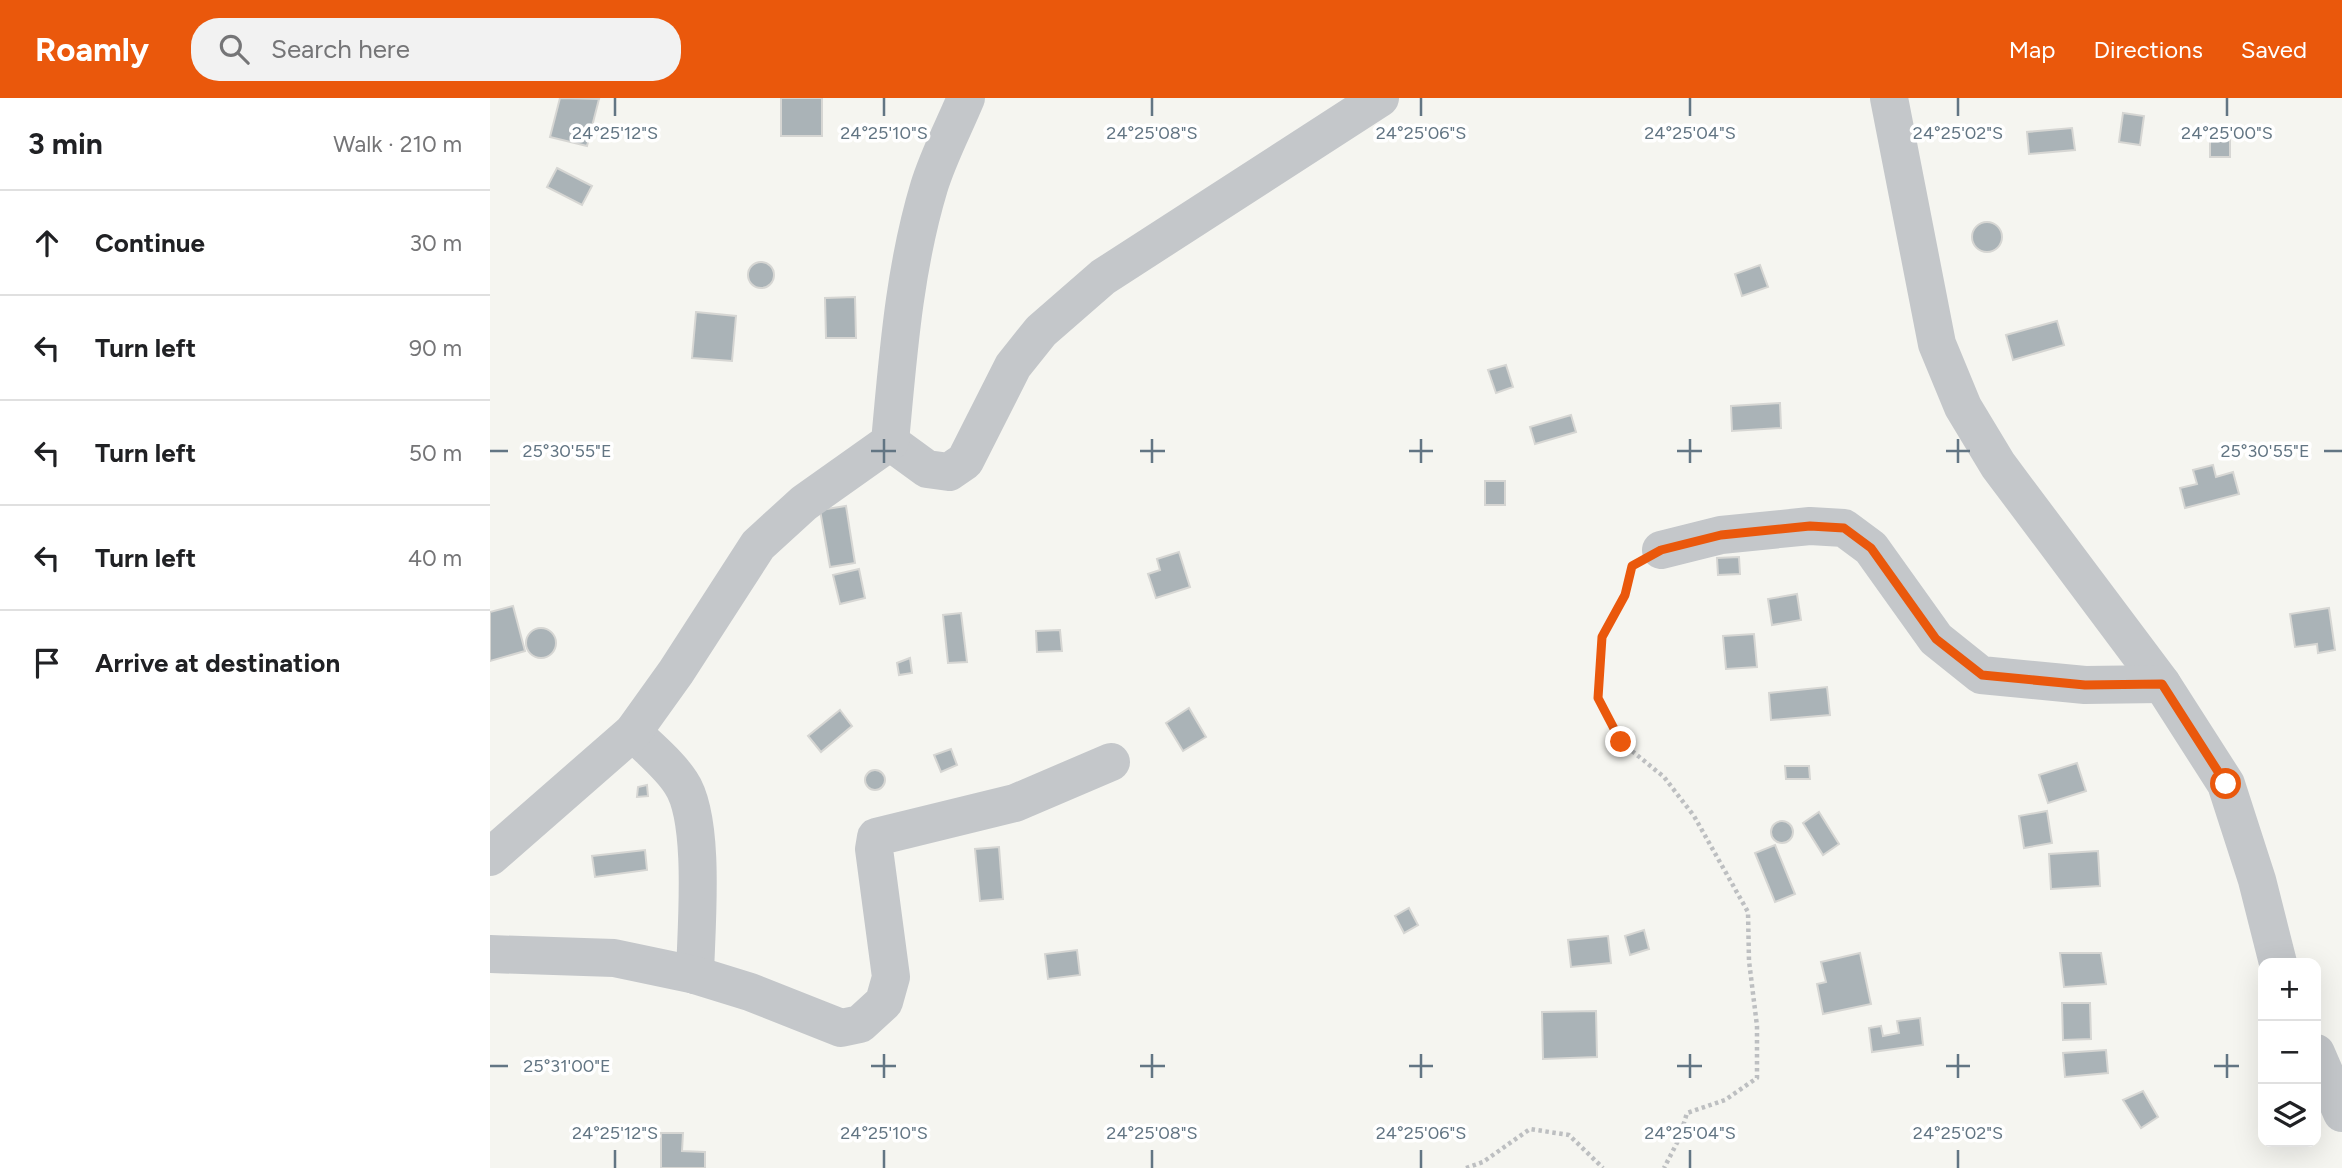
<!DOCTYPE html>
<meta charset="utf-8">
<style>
body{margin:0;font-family:Figtree,sans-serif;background:#f2f2f2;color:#202124}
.controls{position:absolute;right:21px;bottom:21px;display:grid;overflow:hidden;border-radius:14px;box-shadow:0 7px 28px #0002}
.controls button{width:63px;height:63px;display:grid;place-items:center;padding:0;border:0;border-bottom:2px solid #e0e0e0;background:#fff;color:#202124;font:35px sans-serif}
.stop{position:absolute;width:21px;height:21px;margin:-16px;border:5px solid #ea580c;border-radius:50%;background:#fff}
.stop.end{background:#ea580c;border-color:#fff;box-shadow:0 2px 7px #0008}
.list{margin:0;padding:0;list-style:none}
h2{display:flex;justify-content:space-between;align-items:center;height:91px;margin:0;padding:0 28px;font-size:30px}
h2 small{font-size:23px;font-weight:400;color:#757577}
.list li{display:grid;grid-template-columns:46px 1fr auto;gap:21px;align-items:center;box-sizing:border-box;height:105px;padding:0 28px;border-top:2px solid #e0e0e0}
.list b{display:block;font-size:26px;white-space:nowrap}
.list em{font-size:23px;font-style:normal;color:#757577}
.icon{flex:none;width:38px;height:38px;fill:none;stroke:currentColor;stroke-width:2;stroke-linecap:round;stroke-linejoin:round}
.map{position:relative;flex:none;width:1852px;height:1070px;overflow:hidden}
header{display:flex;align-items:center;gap:42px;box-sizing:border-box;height:98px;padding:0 35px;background:#ea580c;color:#fff}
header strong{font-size:33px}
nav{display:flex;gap:38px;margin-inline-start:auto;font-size:24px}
.search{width:490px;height:63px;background:#f2f2f2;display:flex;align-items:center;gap:18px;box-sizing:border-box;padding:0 24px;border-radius:28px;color:#757577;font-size:26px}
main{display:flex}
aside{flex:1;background:#fff}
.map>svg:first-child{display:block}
.building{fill:#aab3b7;stroke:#d6d6d3;stroke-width:2}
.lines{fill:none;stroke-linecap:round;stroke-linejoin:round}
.path{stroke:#bdbfc1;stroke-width:4.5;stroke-dasharray:3.5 3.5;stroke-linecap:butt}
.minor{stroke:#c4c7ca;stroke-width:38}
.route{stroke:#ea580c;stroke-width:9}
.ticks{fill:none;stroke:#627583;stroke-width:2.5}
.ticks-label{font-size:18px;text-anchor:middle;fill:#627583;stroke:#fff;stroke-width:7;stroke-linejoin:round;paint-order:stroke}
</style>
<header>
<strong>Roamly</strong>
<div class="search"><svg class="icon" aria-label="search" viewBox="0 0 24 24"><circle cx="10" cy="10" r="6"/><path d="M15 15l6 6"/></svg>Search here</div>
<nav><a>Map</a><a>Directions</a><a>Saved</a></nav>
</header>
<main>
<aside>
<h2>3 min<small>Walk · 210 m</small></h2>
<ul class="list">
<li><svg class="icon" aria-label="ahead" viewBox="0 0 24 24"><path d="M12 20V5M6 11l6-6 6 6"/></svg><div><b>Continue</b></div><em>30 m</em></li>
<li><svg class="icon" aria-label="left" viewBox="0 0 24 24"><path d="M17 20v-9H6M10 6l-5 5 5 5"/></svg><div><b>Turn left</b></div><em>90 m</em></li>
<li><svg class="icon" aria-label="left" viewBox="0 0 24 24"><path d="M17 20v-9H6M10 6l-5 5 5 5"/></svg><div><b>Turn left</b></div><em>50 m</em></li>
<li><svg class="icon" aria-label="left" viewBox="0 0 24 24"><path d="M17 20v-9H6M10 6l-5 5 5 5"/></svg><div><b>Turn left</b></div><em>40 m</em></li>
<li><svg class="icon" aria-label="arrive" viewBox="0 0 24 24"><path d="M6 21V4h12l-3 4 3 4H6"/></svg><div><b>Arrive at destination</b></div></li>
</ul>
</aside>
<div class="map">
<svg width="1852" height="1070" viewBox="0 0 1852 1070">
<rect width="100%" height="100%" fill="#f5f5f0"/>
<g class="building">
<path d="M 70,0 L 109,1 L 97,48 L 60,39 Z"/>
<rect x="291" y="0" width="41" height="38"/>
<path d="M 1633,15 L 1654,18 L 1650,47 L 1629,44 Z"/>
<path d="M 1582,30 L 1585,52 L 1539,56 L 1537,34 Z"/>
<rect x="1720" y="35" width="20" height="24"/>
<path d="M 67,70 L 102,88 L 92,107 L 57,89 Z"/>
<circle cx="1497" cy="139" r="15"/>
<circle cx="271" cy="177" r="13"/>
<path d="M 1270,167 L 1278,189 L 1252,198 L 1245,176 Z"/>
<path d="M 365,199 L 366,240 L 336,240 L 335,200 Z"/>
<path d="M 206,214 L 246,218 L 242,263 L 202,260 Z"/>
<path d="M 1567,223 L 1574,247 L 1523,262 L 1516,237 Z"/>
<path d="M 1016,267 L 1023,289 L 1006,295 L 998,272 Z"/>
<path d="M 1290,305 L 1291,330 L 1242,333 L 1241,308 Z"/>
<path d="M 1081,317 L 1086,334 L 1045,346 L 1040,329 Z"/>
<path d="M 1723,367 L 1726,379 L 1743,374 L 1749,396 L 1695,410 L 1690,390 L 1707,386 L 1703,372 Z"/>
<rect x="995" y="383" width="20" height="24"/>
<path d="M 356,408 L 365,465 L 340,469 L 330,412 Z"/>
<path d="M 689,454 L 700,489 L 666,500 L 658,476 L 670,472 L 667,461 Z"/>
<path d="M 1249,459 L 1250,476 L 1228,477 L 1227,460 Z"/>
<path d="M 369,471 L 375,500 L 350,506 L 343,477 Z"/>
<path d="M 1307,496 L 1311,522 L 1282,527 L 1278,501 Z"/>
<path d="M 23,508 L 35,553 L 0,563 L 0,514 Z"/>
<path d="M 1839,510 L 1845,552 L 1828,555 L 1827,546 L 1805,549 L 1800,516 Z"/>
<path d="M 471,515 L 477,564 L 458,565 L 453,517 Z"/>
<circle cx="51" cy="545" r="15"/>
<path d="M 570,532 L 572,553 L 547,554 L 546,533 Z"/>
<path d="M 1264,536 L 1267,569 L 1236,571 L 1233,538 Z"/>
<path d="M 420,560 L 422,575 L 409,577 L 407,565 Z"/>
<path d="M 1337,589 L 1340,617 L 1281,622 L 1279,595 Z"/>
<path d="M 699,610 L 716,639 L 693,653 L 676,625 Z"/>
<path d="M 350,612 L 362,628 L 331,654 L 318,638 Z"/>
<path d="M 461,651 L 467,667 L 451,674 L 444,657 Z"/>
<path d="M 1587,665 L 1596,693 L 1558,705 L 1549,677 Z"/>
<path d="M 1295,668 L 1319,668 L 1320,681 L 1296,681 Z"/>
<circle cx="385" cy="682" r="10"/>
<path d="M 157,687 L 158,698 L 147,699 L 148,689 Z"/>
<path d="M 1557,713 L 1562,745 L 1534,750 L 1529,718 Z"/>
<path d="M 1329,714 L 1349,746 L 1333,757 L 1313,725 Z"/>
<circle cx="1292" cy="734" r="11"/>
<path d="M 1285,747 L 1305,796 L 1285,804 L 1265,755 Z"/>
<path d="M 509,749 L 513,801 L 490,803 L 485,751 Z"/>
<path d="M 155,752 L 157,772 L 105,779 L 102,758 Z"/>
<path d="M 1608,753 L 1610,788 L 1561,791 L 1559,756 Z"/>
<path d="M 919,810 L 928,827 L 914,835 L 905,818 Z"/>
<path d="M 1154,832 L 1159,851 L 1140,857 L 1135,838 Z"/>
<path d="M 1118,838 L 1121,865 L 1081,869 L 1078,842 Z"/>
<path d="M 587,852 L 590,877 L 558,881 L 555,856 Z"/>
<path d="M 1370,855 L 1381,906 L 1333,916 L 1327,886 L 1336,884 L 1331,864 Z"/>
<path d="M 1570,855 L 1611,855 L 1616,886 L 1574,889 Z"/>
<path d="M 1572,905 L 1600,905 L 1601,941 L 1573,942 Z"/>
<path d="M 1106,913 L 1107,959 L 1053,961 L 1052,914 Z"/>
<path d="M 1430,920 L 1433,947 L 1382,954 L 1379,930 L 1391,928 L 1393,938 L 1409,935 L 1407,923 Z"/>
<path d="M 1616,952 L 1618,975 L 1575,979 L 1573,955 Z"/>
<path d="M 1653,993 L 1668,1019 L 1651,1030 L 1633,1002 Z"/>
<path d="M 171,1035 L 193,1035 L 192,1053 L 215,1054 L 215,1070 L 171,1070 Z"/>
</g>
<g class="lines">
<g class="path">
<path d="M 1143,468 L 1135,497 L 1112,539 L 1108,600 L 1131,644 L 1174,679 L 1204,718 L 1258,814 L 1259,863 L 1267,928 L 1267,980 L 1235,1002 L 1197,1015 L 1189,1041 L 1174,1070"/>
<path d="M 976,1070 L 993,1064 L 1040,1031 L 1079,1037 L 1113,1070"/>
</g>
<g class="minor">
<path d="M 1399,0 L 1447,246 L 1473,309 L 1508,367 L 1672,586 L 1736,686 L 1767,782 L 1788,865"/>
<path d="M 400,344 L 437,371 L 459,374 L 475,363 L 523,268 L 551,233 L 613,179 L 890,0"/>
<path d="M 1171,452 L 1231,437 L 1320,428 L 1354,430 L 1381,450 L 1446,541 L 1491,577 L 1595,587 L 1672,586"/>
<path d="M 143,634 C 158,650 179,666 191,685 C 216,722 206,831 205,877"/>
<path d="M 0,759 L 143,634 L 186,574 L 268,447 L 314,405 L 400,344 C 408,258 414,172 439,89 C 448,59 464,29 476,0"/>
<path d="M 0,856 L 124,860 L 205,877 L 260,894 L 351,930 L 370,926 L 394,904 L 401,879 L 384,751 L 386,739 L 525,705 L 621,664"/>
<path d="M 1826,955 L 1852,1015"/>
</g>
</g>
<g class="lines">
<path class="route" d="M 1131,644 L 1108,600 L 1112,539 L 1135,497 L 1142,468 L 1171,452 L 1231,437 L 1320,428 L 1354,430 L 1381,450 L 1446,541 L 1492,577 L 1595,587 L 1672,586 L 1736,686"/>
</g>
<path class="ticks" d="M 125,0 L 125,18M 394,0 L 394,18M 662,0 L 662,18M 931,0 L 931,18M 1200,0 L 1200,18M 1468,0 L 1468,18M 1737,0 L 1737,18M 394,341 L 394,365M 662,341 L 662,365M 931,341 L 931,365M 1200,341 L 1200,365M 1468,341 L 1468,365M 0,353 L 18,353M 381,353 L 406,353M 650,353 L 675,353M 919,353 L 943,353M 1187,353 L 1212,353M 1456,353 L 1480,353M 1834,353 L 1852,353M 394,956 L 394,980M 662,956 L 662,980M 931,956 L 931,980M 1200,956 L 1200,980M 1468,956 L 1468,980M 1737,956 L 1737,980M 0,968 L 18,968M 381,968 L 406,968M 650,968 L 675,968M 919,968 L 943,968M 1187,968 L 1212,968M 1456,968 L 1480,968M 1724,968 L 1749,968M 125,1052 L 125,1070M 394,1052 L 394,1070M 662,1052 L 662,1070M 931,1052 L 931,1070M 1200,1052 L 1200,1070M 1468,1052 L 1468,1070"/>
<g class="ticks-label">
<text x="125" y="41">24°25'12"S</text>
<text x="394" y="41">24°25'10"S</text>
<text x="662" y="41">24°25'08"S</text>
<text x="931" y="41">24°25'06"S</text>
<text x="1200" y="41">24°25'04"S</text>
<text x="1468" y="41">24°25'02"S</text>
<text x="1737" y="41">24°25'00"S</text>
<text x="1775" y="359">25°30'55"E</text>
<text x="77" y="359">25°30'55"E</text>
<text x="77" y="974">25°31'00"E</text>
<text x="125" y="1041">24°25'12"S</text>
<text x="394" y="1041">24°25'10"S</text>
<text x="662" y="1041">24°25'08"S</text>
<text x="931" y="1041">24°25'06"S</text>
<text x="1200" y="1041">24°25'04"S</text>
<text x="1468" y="1041">24°25'02"S</text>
</g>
</svg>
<div class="controls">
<button>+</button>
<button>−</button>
<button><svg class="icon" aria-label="layers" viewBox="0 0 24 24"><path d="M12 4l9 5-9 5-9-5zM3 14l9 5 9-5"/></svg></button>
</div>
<div class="stop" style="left:1736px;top:686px"></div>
<div class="stop end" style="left:1131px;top:644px"></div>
</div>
</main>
